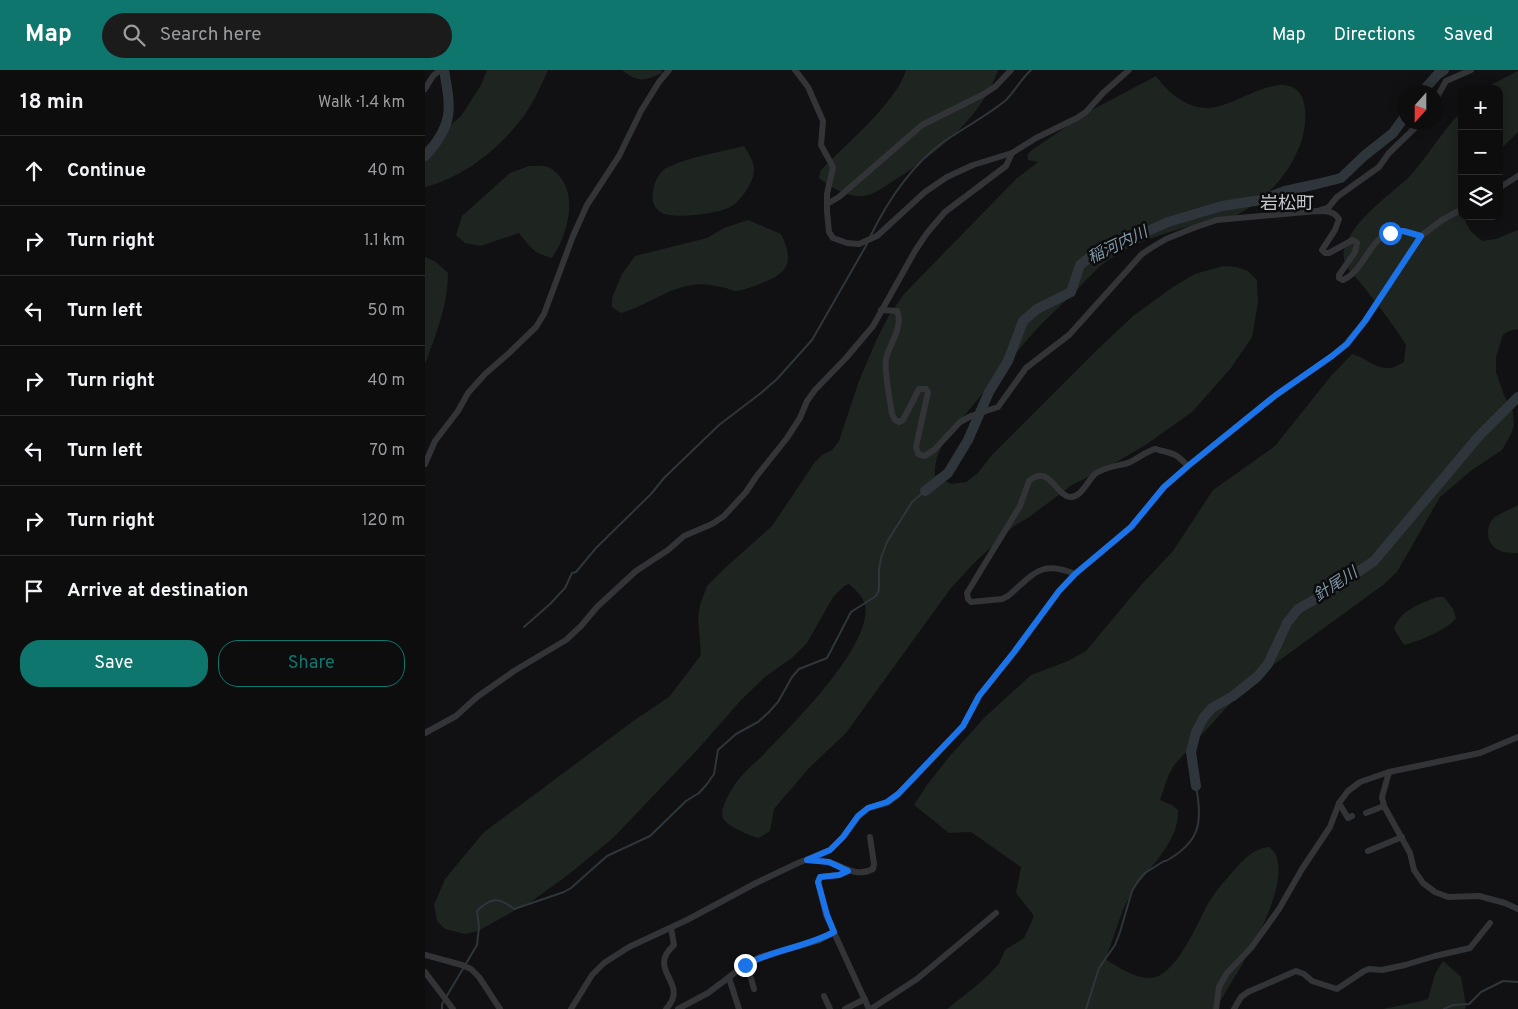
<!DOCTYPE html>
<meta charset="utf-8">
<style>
body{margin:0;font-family:Overpass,"Noto Sans JP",sans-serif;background:#1b1b1c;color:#f1f3f6}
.controls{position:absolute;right:15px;top:15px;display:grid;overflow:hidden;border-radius:10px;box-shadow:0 2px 12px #0003}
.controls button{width:45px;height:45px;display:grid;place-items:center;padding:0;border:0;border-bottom:1px solid #2d2d2e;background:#0d0d0e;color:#f1f3f6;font:25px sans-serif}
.compass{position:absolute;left:973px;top:15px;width:45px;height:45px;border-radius:50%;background:#0d0d0e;box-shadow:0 2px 12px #0003;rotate:201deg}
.stop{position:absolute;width:15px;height:15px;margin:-11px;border:4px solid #1a73e8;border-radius:50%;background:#fff}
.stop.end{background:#1a73e8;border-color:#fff;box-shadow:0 1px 5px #0008}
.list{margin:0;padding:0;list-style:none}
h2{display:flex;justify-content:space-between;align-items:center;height:65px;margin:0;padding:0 20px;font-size:21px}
h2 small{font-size:16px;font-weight:400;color:#9a9c9e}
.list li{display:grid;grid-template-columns:32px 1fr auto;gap:15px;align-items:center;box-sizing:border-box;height:70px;padding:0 20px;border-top:1px solid #2d2d2e}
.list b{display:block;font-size:19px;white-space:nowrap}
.list em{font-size:16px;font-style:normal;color:#9a9c9e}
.actions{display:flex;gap:10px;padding:15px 20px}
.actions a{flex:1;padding:11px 0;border:1px solid #0f766e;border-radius:20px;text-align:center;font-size:18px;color:#0f766e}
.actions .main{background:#0f766e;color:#fff}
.icon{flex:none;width:28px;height:28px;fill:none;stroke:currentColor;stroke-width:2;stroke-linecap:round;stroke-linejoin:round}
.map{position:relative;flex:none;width:1093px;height:939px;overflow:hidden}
header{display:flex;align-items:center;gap:30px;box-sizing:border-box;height:70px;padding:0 25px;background:#0f766e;color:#fff}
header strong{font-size:24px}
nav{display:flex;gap:28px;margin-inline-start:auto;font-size:18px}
.search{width:350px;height:45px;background:#1b1b1c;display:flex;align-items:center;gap:12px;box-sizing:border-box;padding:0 18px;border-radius:28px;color:#9a9c9e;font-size:19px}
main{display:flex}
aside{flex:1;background:#0d0d0e}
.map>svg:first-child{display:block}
.green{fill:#1e241f}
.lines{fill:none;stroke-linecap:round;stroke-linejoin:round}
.stream{stroke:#2f363b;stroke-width:2}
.river{stroke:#2f363b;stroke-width:10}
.minor{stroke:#333437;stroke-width:6}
.route{stroke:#1a73e8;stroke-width:6}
.labels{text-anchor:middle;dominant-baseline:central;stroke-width:5;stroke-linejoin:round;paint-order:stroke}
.water-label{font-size:16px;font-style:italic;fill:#7f97a8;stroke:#0c0c0d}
.quarter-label{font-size:18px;fill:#c5c8ce;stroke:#0c0c0d}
</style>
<header>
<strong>Map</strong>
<div class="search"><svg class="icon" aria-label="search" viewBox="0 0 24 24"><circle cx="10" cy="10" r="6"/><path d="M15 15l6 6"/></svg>Search here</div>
<nav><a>Map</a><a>Directions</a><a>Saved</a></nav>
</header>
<main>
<aside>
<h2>18 min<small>Walk · 1.4 km</small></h2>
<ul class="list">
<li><svg class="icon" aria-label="ahead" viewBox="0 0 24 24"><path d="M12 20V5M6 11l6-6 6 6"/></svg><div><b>Continue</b></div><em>40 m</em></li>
<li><svg class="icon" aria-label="right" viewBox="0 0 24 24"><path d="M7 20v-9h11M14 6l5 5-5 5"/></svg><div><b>Turn right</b></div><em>1.1 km</em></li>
<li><svg class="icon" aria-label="left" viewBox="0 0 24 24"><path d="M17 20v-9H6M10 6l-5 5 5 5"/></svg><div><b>Turn left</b></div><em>50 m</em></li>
<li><svg class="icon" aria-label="right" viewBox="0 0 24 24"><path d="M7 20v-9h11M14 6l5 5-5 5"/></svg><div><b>Turn right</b></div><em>40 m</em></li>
<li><svg class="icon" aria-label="left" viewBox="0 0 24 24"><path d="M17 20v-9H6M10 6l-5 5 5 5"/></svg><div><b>Turn left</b></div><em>70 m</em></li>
<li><svg class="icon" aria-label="right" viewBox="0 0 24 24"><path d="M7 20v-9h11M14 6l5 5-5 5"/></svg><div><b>Turn right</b></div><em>120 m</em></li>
<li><svg class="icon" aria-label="arrive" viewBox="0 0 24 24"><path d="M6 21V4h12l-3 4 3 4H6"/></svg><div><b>Arrive at destination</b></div></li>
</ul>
<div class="actions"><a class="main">Save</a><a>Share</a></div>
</aside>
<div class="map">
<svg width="1093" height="939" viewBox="0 0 1093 939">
<rect width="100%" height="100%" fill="#111113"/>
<g class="green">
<path d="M 62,0 L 123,0 C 116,16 106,38 95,51 C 70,82 38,107 0,117 L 0,77 L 36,46 L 56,15 Z"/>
<path d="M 197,0 L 236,0 L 237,3 C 219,11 213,13 197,0 Z"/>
<path d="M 481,0 L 573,0 C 557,47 513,82 473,108 C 463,114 451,124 439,126 C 422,128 406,117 394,108 L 396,100 C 420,75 472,32 481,0 Z"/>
<path d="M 1093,1 L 1093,62 L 1074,81 L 1074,19 L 1062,19 L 1068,14 Z"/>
<path d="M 731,6 C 743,22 760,38 783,38 C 811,37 853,0 874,22 C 883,35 881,55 877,69 C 865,108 831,141 792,153 C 782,156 772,155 762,157 C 738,163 702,176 682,191 C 670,199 660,212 650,222 C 636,235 622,248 609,262 C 579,296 552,332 522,366 C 515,379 509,390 510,406 L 514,409 L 527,414 L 541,412 L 553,403 L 567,385 L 672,280 L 708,246 L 748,217 L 770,204 L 798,196 L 811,197 L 823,201 L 832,210 L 833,233 L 827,267 L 806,298 L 767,342 L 722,374 L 685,396 L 647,415 L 603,448 L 589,456 L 549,493 L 526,518 L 421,663 L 384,698 L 349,739 L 345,761 L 334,768 C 325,766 301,756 298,748 C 294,738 308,717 313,710 C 321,700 331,692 340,683 C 367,655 448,575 440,535 C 438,526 430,520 424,514 L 419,516 L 408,527 L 382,573 L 368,587 L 340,607 L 317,629 L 274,678 L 188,768 L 143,805 L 107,831 L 53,861 L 40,864 L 20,859 L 12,851 L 9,835 L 20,809 L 59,762 L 211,649 L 244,627 L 276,585 L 273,549 L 275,535 L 282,516 L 301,497 L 347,456 L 390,392 L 397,385 L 407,380 L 414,371 L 434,311 L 451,271 L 463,247 L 479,224 L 591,109 L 613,92 L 603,90 L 602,85 L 607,80 L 663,42 Z"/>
<path d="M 1037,41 L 1037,146 L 1039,146 C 1042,158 1047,164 1058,171 L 1071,169 L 1093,160 L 1093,259 L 1084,261 L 1078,265 L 1071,287 L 1071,302 L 1079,325 L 1088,342 L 1089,355 L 1086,364 L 1077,380 L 1047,400 L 1015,427 L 972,502 L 958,515 L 826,611 L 750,694 L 744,704 L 735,730 L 747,735 L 753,740 C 755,775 717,802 702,831 C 693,849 689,870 680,889 C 693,897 709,908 725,908 C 751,908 773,851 784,832 C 792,819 802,808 812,797 C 821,787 830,778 844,777 C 846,779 850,782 851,785 C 866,825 810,904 791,939 L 522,939 L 557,911 L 574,894 L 580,880 L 599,868 L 609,846 L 591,823 L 596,797 L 546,762 L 524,763 L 489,735 L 502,715 L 524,687 L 560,647 L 606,605 L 643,591 L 661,581 L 716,515 L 748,481 L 788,420 L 850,376 L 906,306 L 927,284 C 950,291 955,307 979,292 L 981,275 C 968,254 953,235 938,216 C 933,209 925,203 921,195 C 906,166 966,124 984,107 C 1003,86 1017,61 1037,41 Z"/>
<path d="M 319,76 C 331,95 333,102 321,121 C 316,128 311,134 305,137 C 292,144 249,149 237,143 C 227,138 226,127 229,117 C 230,110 235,102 241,98 C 263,87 295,82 319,76 Z"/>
<path d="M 104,96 C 110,96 118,95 123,97 C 157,115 144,163 127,188 C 108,183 105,177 94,163 L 55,176 L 40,173 L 31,165 L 37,146 L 85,103 Z"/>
<path d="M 323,150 L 356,164 C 369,190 365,203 337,213 C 329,216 320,220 311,221 C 308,221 304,219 301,218 C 290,216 277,213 267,215 C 241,219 221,236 196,243 L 187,237 L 187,228 L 197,204 L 210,186 L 282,168 L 299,158 Z"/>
<path d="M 0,187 L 11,192 L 23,203 C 23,235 11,264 0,294 Z"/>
<path d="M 1093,435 L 1093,483 C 1079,484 1064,480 1063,464 C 1063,460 1064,452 1068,449 C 1072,444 1087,439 1093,435 Z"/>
<path d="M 1012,527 L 1019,527 L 1028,539 L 1031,548 C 1023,560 994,571 979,575 L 969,559 C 975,540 995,534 1012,527 Z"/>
<path d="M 1018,891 L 1036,907 L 1041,936 L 1040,939 L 958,939 L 992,932 L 1003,929 L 1010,904 Z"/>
</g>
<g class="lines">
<g class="stream">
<path d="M 445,167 C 462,132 485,97 517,73 C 538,58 562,46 581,30 C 590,21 596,9 606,0"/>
<path d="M 99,557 L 125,534 L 140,518 L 147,503 L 151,502 L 171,478 L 226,424 L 239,408 L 294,355 L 336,323 L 352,309 L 387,270 L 442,174"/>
<path d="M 17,939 L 17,934 L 52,875 L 54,857 L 52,841 C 66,827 74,827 89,839 L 139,822 L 146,818 L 182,786 L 225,766 L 261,731 L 274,723 L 282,714 L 289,704 L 293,680 L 311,664 L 333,652 L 343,643 L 353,632 L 367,607 L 374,599 L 402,588 L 426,542 L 451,526 L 454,520 L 454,499 L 456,488 L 462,472 L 487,432 L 500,421"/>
<path d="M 661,939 L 674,898 L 690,875 L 695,862 L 707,821 L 713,811 L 720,803 L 739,791 L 741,791 C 775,772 778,753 771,716"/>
<path d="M 1019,939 L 1028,935 L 1044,934 L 1056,922 L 1078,911 L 1093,912"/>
</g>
<g class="river">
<path d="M 997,22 L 1013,4 L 1019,0"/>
<path d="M 0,86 C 29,55 26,39 19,0"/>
<path d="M 500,421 L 523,403 L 543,370 L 564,322 L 583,291 L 598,251 L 612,239 L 646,222 L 655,195 L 665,187 L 743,152 L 797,136 L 836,130 L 860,121 L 892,114 L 916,108 L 939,86 L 968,63 L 981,45"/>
<path d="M 771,716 L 766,682 L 771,662 L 779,647 L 787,638 L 808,626 L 832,607 L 843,594 L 862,553 L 873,539 L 908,519 L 949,491 L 1054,366 L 1093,327"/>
</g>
<g class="minor">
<path d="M 370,0 L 383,17 L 398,51 L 396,75 L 408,97 L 402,124 L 402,141 L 404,162 L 408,168 L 422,173 L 434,174 L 452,166 L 500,122 L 522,107 L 548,95 L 587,83 L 611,68 L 652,48 L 661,42 L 678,23 L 704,0"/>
<path d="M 0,19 L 8,6 L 15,0"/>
<path d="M 1011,29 L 1021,11 L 1046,0"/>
<path d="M 1074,118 L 1093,106"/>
<path d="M 402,134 L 414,127 L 497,55 L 559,24 L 571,16 L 586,0"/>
<path d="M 896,140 L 903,138 L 912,127 L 954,97 L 964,83 L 996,52"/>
<path d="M 456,240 L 472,241 C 479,256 464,275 461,289 C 459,302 465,330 467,344 L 470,350 L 474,352 L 478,350 L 494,319 L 501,319 L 503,322 L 491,377 L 493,384 L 500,386 L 510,379 L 535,352 L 546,346 L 573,337 L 601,298 L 644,265 L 717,184 L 726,178 L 741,169 L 771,157 L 792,150 L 892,141 C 901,141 909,141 914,149 L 910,160 L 897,180 L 900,183 L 904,183 L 926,171 L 928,170 L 932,173 L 930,182 L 914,205 L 914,208 L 918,210 C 943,199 944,159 978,161 C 984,161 991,165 996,166"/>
<path d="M 0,394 L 10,371 L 33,341 L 43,323 L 60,304 L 83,284 L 111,257 L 119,244 L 148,166 L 162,135 L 194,86 L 216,41 L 234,12 L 244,0"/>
<path d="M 650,504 C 615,489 608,505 583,526 L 577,529 L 546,532 L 543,529 L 542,523 L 595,436 L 604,411 C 624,393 631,426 645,427 C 656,428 663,410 670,404 C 679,397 692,396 703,393 C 710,390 724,380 730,379 C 733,379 735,381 738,381 C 751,384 753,386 763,396"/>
<path d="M 0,663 L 31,646 L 52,627 L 89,601 L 141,570 L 156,556 L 172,537 L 211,501 L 243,480 L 259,466 L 287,454 L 299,446 L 321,422 L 331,407 L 362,368 L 375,348 L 382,331 L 390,320 L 421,288 L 448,256 L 490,181 L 502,163 L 520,142 L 581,96 L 587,83"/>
<path d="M 964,702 L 957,727 L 959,736 L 985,783 L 989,800 L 998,813 L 1010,822 L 1023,827 L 1054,826 L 1080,833 L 1093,839"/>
<path d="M 914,733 L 923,748 L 927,746"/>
<path d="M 941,743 L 959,736"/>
<path d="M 943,781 L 977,767"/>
<path d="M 384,790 C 390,791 397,791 403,792 C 419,796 431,808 448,799 L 449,794 L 445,767"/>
<path d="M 423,801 L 414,805 L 395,807 L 393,812 L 401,845 L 444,939"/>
<path d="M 0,885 L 37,895 L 46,899 L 54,907 L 75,939"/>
<path d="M 322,894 L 329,919"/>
<path d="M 0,902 L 28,939"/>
<path d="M 304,908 L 314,939"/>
<path d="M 399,926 L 405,939"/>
<path d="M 146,939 L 167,905 L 179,893 L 204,877 L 262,850 L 331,813 L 373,793 L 405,780 L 418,767 L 433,747 L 443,738 L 462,733 L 473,725 L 538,656 L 554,626 L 589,583 L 634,521 L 650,504 L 706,457 L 739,417 L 763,396 L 851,325 L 907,286 L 921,274 L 940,251 L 996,166 L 1017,150 L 1037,139"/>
<path d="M 241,939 C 266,913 220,901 249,875 L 246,858"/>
<path d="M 253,939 L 283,923 L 320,895 L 335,887 L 395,870 L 409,862"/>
<path d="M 420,939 L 440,929"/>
<path d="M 446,939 L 492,909 L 571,843"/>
<path d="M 791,939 L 794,917 L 802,903 L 826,878 L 854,839 L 877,799 L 905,757 L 914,733 L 923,721 L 935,712 L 964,702 L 1055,683 L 1093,667"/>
<path d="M 809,939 L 816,927 L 823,922 L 871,901 L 879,904 L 887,911 L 912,919 L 939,901 L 944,899 L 957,900 L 980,895 L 1010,886 L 1045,878 L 1065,853"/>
</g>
</g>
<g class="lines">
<path class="route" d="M 320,895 C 348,880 381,877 409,862 L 402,845 L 393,812 L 395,807 L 414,805 L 423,801 L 404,792 L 382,790 L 405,780 L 418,767 L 433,746 L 443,738 L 462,732 L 473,724 L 538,656 L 554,626 L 589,582 L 634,521 L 650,504 L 706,457 L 739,417 L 763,396 L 851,325 L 907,286 L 922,274 L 940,251 L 996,166 L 978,161 L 965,163"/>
</g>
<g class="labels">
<g class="water-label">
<text transform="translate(693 176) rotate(-26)">稲河内川</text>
<text transform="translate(911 515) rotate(-33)">針尾川</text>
</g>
<g class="quarter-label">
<text x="862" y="134">岩松町</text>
</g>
</g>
</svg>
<div class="controls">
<button>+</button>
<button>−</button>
<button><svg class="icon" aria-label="layers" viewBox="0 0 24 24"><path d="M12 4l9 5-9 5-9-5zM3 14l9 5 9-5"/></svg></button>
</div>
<svg class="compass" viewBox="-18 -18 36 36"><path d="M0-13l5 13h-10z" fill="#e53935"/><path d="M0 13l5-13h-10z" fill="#9a9c9e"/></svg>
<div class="stop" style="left:965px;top:163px"></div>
<div class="stop end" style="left:320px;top:895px"></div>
</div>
</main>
